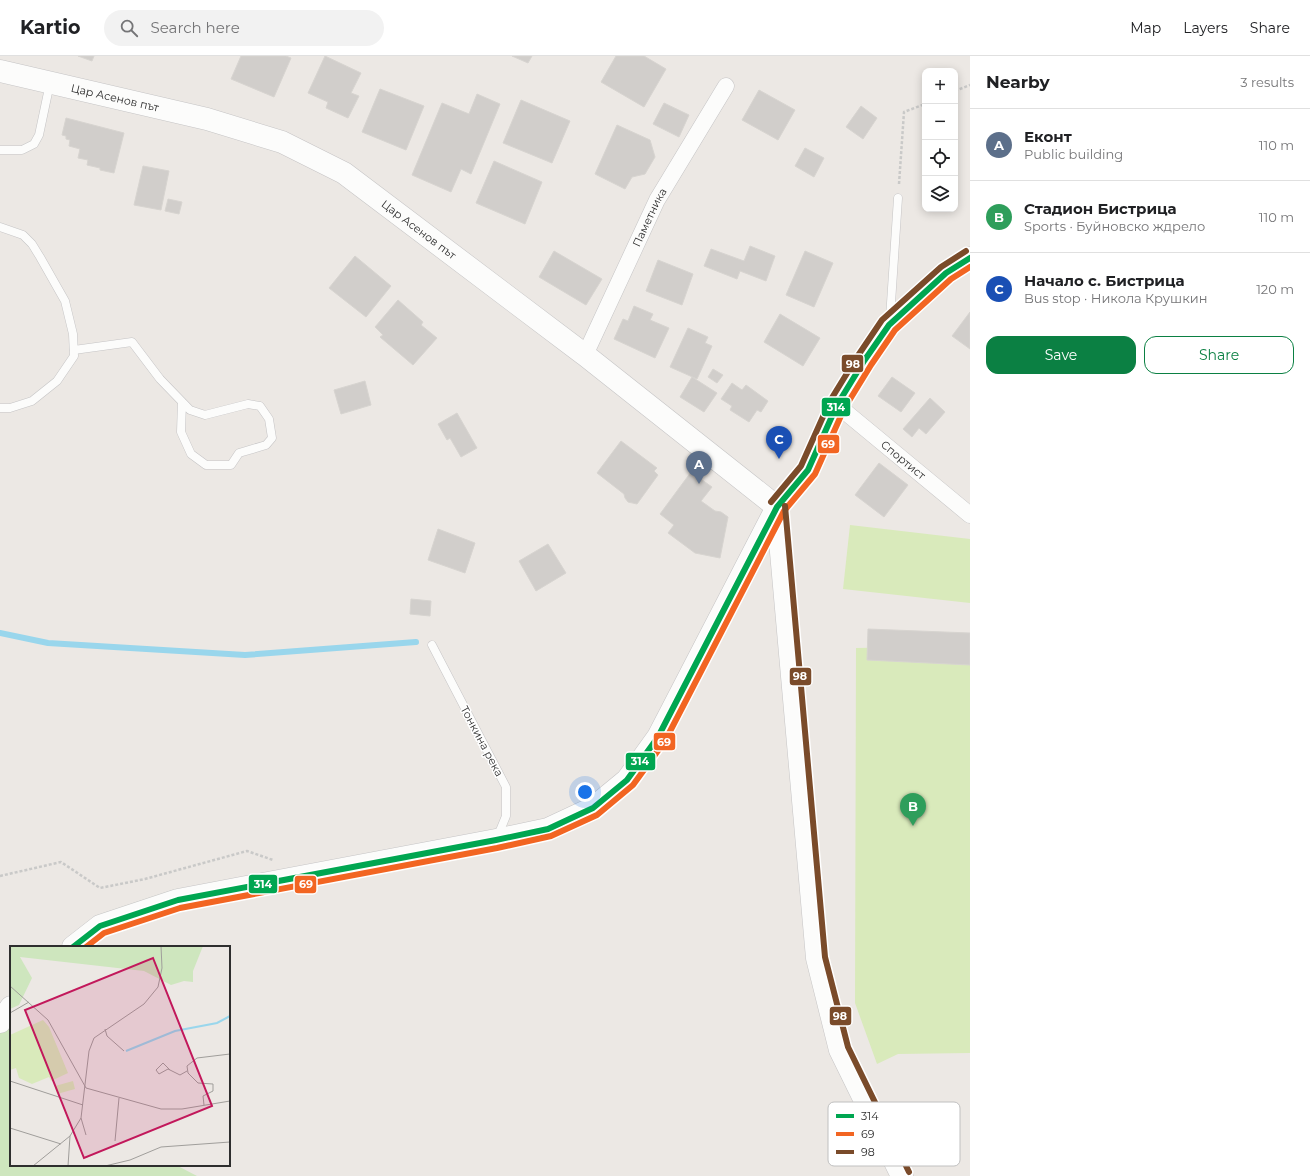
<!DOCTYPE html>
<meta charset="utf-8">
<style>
body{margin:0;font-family:Montserrat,sans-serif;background:#f2f2f2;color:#202124}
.controls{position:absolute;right:12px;top:12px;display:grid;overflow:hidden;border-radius:8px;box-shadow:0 2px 10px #0003}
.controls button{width:36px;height:36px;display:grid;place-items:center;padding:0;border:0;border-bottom:1px solid #e0e0e0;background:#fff;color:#202124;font:20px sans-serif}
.you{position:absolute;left:585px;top:736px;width:14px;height:14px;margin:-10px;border:3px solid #fff;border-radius:50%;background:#1a73e8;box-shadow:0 0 0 6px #1a73e833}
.badge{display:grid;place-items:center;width:26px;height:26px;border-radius:50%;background:#0b8043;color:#fff;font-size:13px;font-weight:700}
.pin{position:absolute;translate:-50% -33px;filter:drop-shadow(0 1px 2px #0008)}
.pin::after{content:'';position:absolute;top:21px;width:14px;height:12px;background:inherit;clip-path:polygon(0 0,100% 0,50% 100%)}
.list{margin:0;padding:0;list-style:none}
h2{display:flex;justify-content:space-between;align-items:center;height:52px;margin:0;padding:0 16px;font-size:17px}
h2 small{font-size:13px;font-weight:400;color:#757577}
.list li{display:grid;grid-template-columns:26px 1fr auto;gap:12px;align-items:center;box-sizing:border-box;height:72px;padding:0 16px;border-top:1px solid #e0e0e0}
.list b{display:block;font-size:15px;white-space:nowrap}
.list p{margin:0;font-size:13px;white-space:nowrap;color:#757577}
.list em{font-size:13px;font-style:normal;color:#757577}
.actions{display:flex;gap:8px;padding:12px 16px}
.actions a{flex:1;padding:9px 0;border:1px solid #0b8043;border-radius:12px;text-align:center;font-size:14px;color:#0b8043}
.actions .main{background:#0b8043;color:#fff}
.icon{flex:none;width:22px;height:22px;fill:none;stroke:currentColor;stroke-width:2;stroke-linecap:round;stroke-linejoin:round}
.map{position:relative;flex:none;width:970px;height:1120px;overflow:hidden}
header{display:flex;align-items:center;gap:24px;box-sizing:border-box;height:56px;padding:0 20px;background:#fff;border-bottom:1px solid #e0e0e0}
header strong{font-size:19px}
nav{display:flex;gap:22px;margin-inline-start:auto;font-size:14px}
.search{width:280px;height:36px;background:#f2f2f2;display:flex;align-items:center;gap:10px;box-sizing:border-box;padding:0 14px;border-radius:22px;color:#757577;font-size:15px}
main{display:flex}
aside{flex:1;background:#fff}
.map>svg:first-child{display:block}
.green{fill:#cee6be}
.pitch{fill:#d9eabb}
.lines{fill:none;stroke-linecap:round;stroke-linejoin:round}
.stream{stroke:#99d6ec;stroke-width:6}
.building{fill:#d1cecb;stroke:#d7d4d0}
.lane-casing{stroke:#c5c4c5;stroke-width:9}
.street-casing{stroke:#c5c4c5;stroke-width:17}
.secondary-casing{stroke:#c5c4c5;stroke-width:23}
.path{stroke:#c9c9c8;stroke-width:2.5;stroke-dasharray:3 2;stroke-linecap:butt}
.lane{stroke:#fcfcfb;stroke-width:8}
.street{stroke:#fcfcfb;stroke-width:16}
.secondary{stroke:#fcfcfb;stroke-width:22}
.bus-1-casing{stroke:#fff;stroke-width:9}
.bus-2-casing{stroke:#fff;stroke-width:9}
.bus-3-casing{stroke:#fff;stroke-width:9}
.bus-1{stroke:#00a651;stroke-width:6}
.bus-2{stroke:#f26522;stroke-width:6}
.bus-3{stroke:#7a4b2a;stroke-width:6}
.labels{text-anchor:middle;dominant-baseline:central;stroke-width:3;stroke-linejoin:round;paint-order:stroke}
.street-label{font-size:11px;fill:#2e2e2e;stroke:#fff}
.inset-river{fill:none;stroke:#99d6ec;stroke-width:2}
.inset-road{fill:none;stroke:#a09e9b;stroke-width:1}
.view{fill:#c2185b;fill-opacity:0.15;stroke:#c2185b;stroke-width:2}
.inset-edge{fill:none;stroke:#2e2e2e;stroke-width:2}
.key{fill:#fff;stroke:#c0c0c0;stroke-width:1}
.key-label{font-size:11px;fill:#2e2e2e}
.line-badge{stroke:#fff;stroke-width:1.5}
.badge-label{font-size:11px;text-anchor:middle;font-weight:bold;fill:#fff}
</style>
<header>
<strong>Kartio</strong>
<div class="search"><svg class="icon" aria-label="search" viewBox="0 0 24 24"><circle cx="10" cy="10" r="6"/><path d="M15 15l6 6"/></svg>Search here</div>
<nav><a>Map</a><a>Layers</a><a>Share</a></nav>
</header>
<main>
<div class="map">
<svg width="970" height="1120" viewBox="0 0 970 1120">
<rect width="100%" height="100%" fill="#ece8e4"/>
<path class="green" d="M 0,952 L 11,965 L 11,1109 L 176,1109 L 197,1120 L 0,1120 Z"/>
<g class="pitch">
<path d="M 850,469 L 970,483 L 970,547 L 843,533 Z"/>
<path d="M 970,590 L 970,997 L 898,998 L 877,1008 L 855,947 L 856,592 Z"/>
</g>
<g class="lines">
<path class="stream" d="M 0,577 L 48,587 L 245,599 L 416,586"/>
</g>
<g class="building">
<path d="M 78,0 L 94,0 L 92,5 Z"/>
<path d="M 241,0 L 286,0 L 291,2 L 274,41 L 231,23 Z"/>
<path d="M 325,0 L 361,17 L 351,37 L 359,40 L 348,62 L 326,52 L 328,46 L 308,37 Z"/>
<path d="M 512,0 L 532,0 L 528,7 Z"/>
<path d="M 616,0 L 644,0 L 666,13 L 644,51 L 601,26 Z"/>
<path d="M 380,33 L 424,50 L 406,94 L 362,76 Z"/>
<path d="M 759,34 L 795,54 L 778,84 L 742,64 Z"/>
<path d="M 477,38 L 500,48 L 471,118 L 461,113 L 451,136 L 412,119 L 442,47 L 469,58 Z"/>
<path d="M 521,44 L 570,65 L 552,107 L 503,87 Z"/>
<path d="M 664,47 L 689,59 L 679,81 L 653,68 Z"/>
<path d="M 861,50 L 877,62 L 863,83 L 846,71 Z"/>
<path d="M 66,62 L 124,77 L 114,117 L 100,114 L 100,112 L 87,109 L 88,104 L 78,102 L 80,93 L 69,90 L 70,84 L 66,83 L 66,80 L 62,79 Z"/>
<path d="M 617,69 L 650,84 L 655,101 L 645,118 L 632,121 L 625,133 L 595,118 Z"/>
<path d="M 805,92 L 824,102 L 814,121 L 795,110 Z"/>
<path d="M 494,105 L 542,126 L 525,168 L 476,147 Z"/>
<path d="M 143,110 L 169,115 L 161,154 L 134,149 Z"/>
<path d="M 168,143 L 182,146 L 179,158 L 165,155 Z"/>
<path d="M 750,190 L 775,200 L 766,225 L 740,215 L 737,223 L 704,210 L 711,193 L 744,205 Z"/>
<path d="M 554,195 L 602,223 L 586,249 L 539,221 Z"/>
<path d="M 805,195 L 833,207 L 814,251 L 786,239 Z"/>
<path d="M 355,200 L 391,230 L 366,261 L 329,232 Z"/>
<path d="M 658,204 L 693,218 L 682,249 L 646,235 Z"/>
<path d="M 398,244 L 423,266 L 421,269 L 437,282 L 413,309 L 380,281 L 383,279 L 375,271 Z"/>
<path d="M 634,250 L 653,258 L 650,264 L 669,272 L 655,302 L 614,283 L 623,263 L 628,265 Z"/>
<path d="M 970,256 L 970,293 L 952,280 Z"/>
<path d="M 780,258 L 820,282 L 803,310 L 764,286 Z"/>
<path d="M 688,272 L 708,281 L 705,287 L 712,290 L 697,323 L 670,311 Z"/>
<path d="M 713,313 L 723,319 L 717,327 L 708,321 Z"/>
<path d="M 692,321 L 717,337 L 704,356 L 680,341 Z"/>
<path d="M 892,321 L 915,337 L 901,356 L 878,340 Z"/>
<path d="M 365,325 L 371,349 L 341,358 L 334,334 Z"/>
<path d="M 732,327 L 742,334 L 746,329 L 768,345 L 761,356 L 757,354 L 749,366 L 730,354 L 732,350 L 721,343 Z"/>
<path d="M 930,342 L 945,356 L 926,378 L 919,372 L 912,381 L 903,373 Z"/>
<path d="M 457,357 L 477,392 L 461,401 L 450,382 L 447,384 L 438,368 Z"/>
<path d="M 621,385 L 657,412 L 654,415 L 658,419 L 637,448 L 628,446 L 625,442 L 624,438 L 597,417 Z"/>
<path d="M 879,407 L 908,429 L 884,461 L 855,439 Z"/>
<path d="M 691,416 L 712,431 L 701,445 L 715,455 L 721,456 L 728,461 L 720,502 L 695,497 L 668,477 L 674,469 L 660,458 Z"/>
<path d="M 438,473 L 475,487 L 465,517 L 428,504 Z"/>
<path d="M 548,488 L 566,517 L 536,535 L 519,505 Z"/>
<path d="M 411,543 L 431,545 L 430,560 L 410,558 Z"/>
<path d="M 868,573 L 970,577 L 970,609 L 867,604 Z"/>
</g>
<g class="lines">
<defs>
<g id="lane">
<path d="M 0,94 L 22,94 L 34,88 L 39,79 L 50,27"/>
<path d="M 0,171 L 23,179 L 32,188 L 40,201 L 65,245 L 73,278 L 74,300 L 57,325 L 32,345 L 10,352 L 0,352"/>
<path d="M 890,262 L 898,142"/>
<path d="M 74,294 L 132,286 L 160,323 L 190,354 L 205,359 L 248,348 L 260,350 L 269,363 L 272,382 L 266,389 L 239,397 L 231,409 L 206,409 L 191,398 L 181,376 L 182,346"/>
<path d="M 432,589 L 506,731 L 506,760 L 497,782"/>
</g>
<g id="street">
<path id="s1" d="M 585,299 L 657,144 L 726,30"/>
<path id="s2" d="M 837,349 L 970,459"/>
</g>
<g id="secondary">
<path id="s3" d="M 0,15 L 207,63 L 282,86 L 344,117 L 585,299 L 777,451"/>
<path d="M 777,451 L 817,902 L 840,994 L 902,1120"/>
<path d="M 73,891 L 100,870 L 178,844 L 496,784 L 548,773 L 593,752 L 627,724 L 658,681 L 777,451 L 808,414 L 837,349 L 864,305 L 889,269 L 946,217 L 970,202"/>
<path d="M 0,966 L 11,951"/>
</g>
</defs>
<use href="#lane" class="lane-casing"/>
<use href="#street" class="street-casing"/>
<use href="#secondary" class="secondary-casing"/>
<g class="path">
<path d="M 955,35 L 970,29"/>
<path d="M 899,128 L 904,56 L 925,48"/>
<path d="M 0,820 L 61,806 L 100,832 L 145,823 L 247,795 L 273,804"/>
</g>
<use href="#lane" class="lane"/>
<use href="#street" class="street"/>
<use href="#secondary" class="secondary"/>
<defs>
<path id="bus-1" d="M 73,891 L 100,870 L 178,844 L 496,784 L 548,773 L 593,752 L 627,724 L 658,681 L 777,451 L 808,414 L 837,349 L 864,305 L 889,269 L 946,217 L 970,202"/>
<path id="bus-2" d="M 86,891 L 104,877 L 180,852 L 497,792 L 551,780 L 597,759 L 633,729 L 665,685 L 784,455 L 815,418 L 844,353 L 871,309 L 895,274 L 951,223 L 970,211"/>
<g id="bus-3">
<path d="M 771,446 L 801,410 L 830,345 L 857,301 L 882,264 L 941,211 L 966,195"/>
<path d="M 785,450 L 825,901 L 848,991 L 909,1116"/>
</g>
</defs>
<use href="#bus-1" class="bus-1-casing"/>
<use href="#bus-2" class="bus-2-casing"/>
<use href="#bus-3" class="bus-3-casing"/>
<use href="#bus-1" class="bus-1"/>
<use href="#bus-2" class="bus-2"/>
<use href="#bus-3" class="bus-3"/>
</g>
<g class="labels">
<g class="street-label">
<text stroke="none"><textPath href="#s3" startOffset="118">Цар Асенов път</textPath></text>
<text stroke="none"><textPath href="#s1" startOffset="152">Паметника</textPath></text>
<text stroke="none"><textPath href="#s3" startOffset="454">Цар Асенов път</textPath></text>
<text stroke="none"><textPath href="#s2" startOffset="86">Спортист</textPath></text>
<text transform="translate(482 685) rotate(62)">Тонкина река</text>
</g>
</g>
<g transform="translate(10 890)">
<rect width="220" height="220" fill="#ece8e4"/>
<path d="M 0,0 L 193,0 L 183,25 L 183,36 L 174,35 L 161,39 L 134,25 L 10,11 L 22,32 L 9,59 L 0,63 Z" fill="#cee6be"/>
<path d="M 33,74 L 39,81 L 58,127 L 41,135 L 39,131 L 22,138 L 9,132 L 6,122 L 0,124 L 0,89 ZM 63,135 L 65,143 L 47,148 L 45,140 Z" fill="#d9eabb"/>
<path class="inset-river" d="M 116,105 L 165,85 L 207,77 L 220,70"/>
<path class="inset-road" d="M 0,40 L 38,74 L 76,142M 0,67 L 19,56M 95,83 L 97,90 L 114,105M 160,124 L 153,117 L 146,124 L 149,128 L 158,123 L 170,129 L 177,125M 0,135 L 73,159M 76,142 L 151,163 L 172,163 L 220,155M 194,159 L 193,150 L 203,145 L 203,138 L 188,137 L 178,127 L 177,120 L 187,112 L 220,108M 71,172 L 76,189M 0,182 L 51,198M 105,195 L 109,152M 23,220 L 60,190 L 71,172 L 79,105 L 84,92 L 134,58 L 148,41 L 152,22 L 151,0M 58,220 L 60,190M 95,220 L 120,214 L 151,201 L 220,196"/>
<path class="view" d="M 143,12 L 202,160 L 74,212 L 15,64 Z"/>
<rect width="220" height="220" class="inset-edge"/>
</g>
<rect x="828" y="1046" width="132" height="64" rx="6" class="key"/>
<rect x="836" y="1058" width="18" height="4" fill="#00a651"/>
<rect x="836" y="1076" width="18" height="4" fill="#f26522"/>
<rect x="836" y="1094" width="18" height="4" fill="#7a4b2a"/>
<g class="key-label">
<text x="861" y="1064">314</text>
<text x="861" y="1082">69</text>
<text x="861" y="1100">98</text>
</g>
<g class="line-badge">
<rect x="841" y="298" width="23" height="19" rx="4" fill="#7a4b2a"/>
<rect x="821" y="341" width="30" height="20" rx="4" fill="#00a651"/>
<rect x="817" y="378" width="23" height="20" rx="4" fill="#f26522"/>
<rect x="789" y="611" width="23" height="19" rx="4" fill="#7a4b2a"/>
<rect x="653" y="676" width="23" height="19" rx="4" fill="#f26522"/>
<rect x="625" y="696" width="31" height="19" rx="4" fill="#00a651"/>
<rect x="248" y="818" width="30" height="20" rx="4" fill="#00a651"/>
<rect x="294" y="819" width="23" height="19" rx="4" fill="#f26522"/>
<rect x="829" y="950" width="23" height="20" rx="4" fill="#7a4b2a"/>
</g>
<g class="badge-label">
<text x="853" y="312">98</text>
<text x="836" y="355">314</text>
<text x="828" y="392">69</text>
<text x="800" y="624">98</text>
<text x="664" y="690">69</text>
<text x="640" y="709">314</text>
<text x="263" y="832">314</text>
<text x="306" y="832">69</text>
<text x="840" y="964">98</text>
</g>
</svg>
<div class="controls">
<button>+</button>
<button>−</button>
<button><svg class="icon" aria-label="locate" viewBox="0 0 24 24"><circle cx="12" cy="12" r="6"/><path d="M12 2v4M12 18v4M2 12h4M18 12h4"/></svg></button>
<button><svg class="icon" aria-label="layers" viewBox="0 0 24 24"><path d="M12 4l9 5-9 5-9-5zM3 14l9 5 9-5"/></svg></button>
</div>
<div class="you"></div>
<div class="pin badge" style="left:699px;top:428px;background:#5c6f8a">A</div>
<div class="pin badge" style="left:913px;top:770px;background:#2e9e5b">B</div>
<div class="pin badge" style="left:779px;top:403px;background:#1a4fb4">C</div>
</div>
<aside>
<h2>Nearby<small>3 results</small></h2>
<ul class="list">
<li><span class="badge" style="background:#5c6f8a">A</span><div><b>Еконт</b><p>Public building</p></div><em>110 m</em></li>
<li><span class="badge" style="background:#2e9e5b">B</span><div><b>Стадион Бистрица</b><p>Sports · Буйновско ждрело</p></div><em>110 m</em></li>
<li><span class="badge" style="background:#1a4fb4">C</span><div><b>Начало с. Бистрица</b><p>Bus stop · Никола Крушкин</p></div><em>120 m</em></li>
</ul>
<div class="actions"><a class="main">Save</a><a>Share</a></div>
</aside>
</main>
